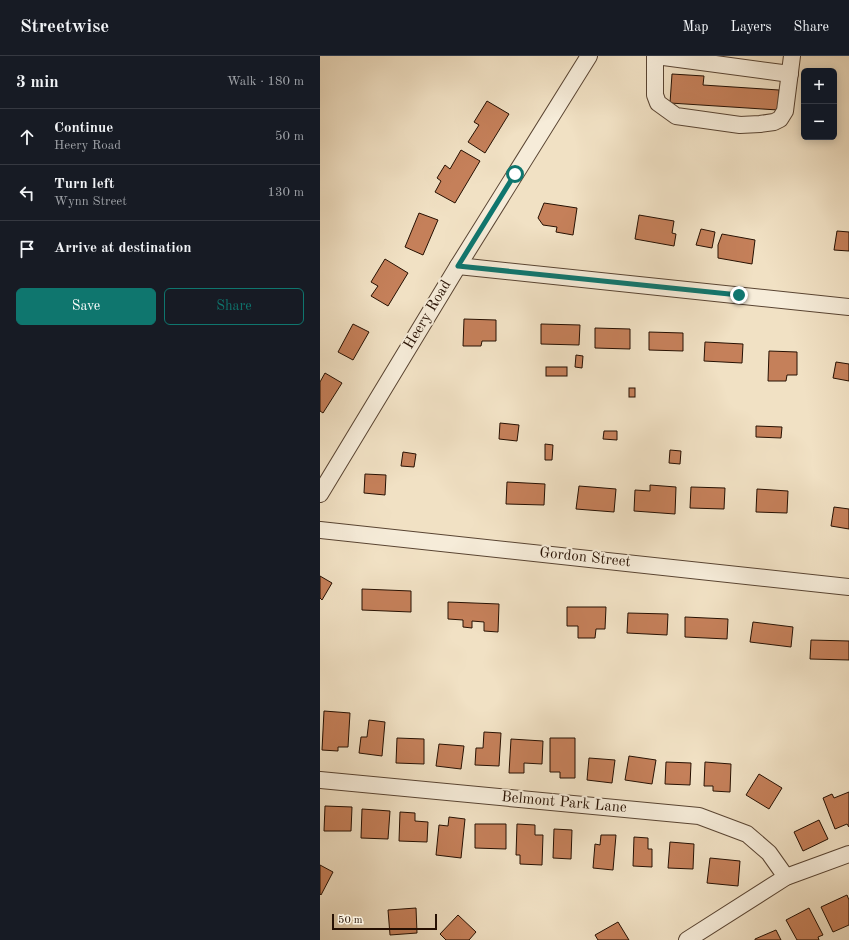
<!DOCTYPE html>
<meta charset="utf-8">
<style>
body{margin:0;font-family:"Old Standard TT",serif;background:#242831;color:#f1f3f6}
.controls{position:absolute;right:12px;top:12px;display:grid;overflow:hidden;border-radius:6px;box-shadow:0 2px 10px #0003}
.controls button{width:36px;height:36px;display:grid;place-items:center;padding:0;border:0;border-bottom:1px solid #363941;background:#171b24;color:#f1f3f6;font:20px sans-serif}
.scale{position:absolute;left:12px;bottom:10px;width:105px;box-sizing:border-box;padding-left:4px;border:2px solid #261002;border-top:0;font-size:11px;line-height:14px;white-space:nowrap;color:#261002;-webkit-text-stroke:3px #f6ecd9;paint-order:stroke}
.stop{position:absolute;width:12px;height:12px;margin:-9px;border:3px solid #0f766e;border-radius:50%;background:#fff}
.stop.end{background:#0f766e;border-color:#fff;box-shadow:0 1px 4px #0008}
.list{margin:0;padding:0;list-style:none}
h2{display:flex;justify-content:space-between;align-items:center;height:52px;margin:0;padding:0 16px;font-size:17px}
h2 small{font-size:13px;font-weight:400;color:#9ea1a6}
.list li{display:grid;grid-template-columns:26px 1fr auto;gap:12px;align-items:center;box-sizing:border-box;height:56px;padding:0 16px;border-top:1px solid #363941}
.list b{display:block;font-size:15px;white-space:nowrap}
.list p{margin:0;font-size:13px;white-space:nowrap;color:#9ea1a6}
.list em{font-size:13px;font-style:normal;color:#9ea1a6}
.actions{display:flex;gap:8px;padding:12px 16px}
.actions a{flex:1;padding:9px 0;border:1px solid #0f766e;border-radius:6px;text-align:center;font-size:14px;color:#0f766e}
.actions .main{background:#0f766e;color:#fff}
.icon{flex:none;width:22px;height:22px;fill:none;stroke:currentColor;stroke-width:2;stroke-linecap:round;stroke-linejoin:round}
.map{position:relative;flex:none;width:529px;height:884px;overflow:hidden}
header{display:flex;align-items:center;gap:24px;box-sizing:border-box;height:56px;padding:0 20px;background:#171b24;border-bottom:1px solid #363941}
header strong{font-size:19px}
nav{display:flex;gap:22px;margin-inline-start:auto;font-size:14px}
main{display:flex}
aside{flex:1;background:#171b24}
.map>svg:first-child{display:block}
.building{fill:#c5805a;stroke:#261002}
.lines{fill:none;stroke-linecap:round;stroke-linejoin:round}
.minor-casing{stroke:#594432;stroke-width:18}
.minor{stroke:#f6ecd9;stroke-width:16}
.route{stroke:#0f766e;stroke-width:5}
.labels{text-anchor:middle;dominant-baseline:central;stroke-width:4;stroke-linejoin:round;paint-order:stroke}
.street-label{font-size:15px;fill:#261002;stroke:#f6ecd9}
</style>
<header>
<strong>Streetwise</strong>
<nav><a>Map</a><a>Layers</a><a>Share</a></nav>
</header>
<main>
<aside>
<h2>3 min<small>Walk · 180 m</small></h2>
<ul class="list">
<li><svg class="icon" aria-label="ahead" viewBox="0 0 24 24"><path d="M12 20V5M6 11l6-6 6 6"/></svg><div><b>Continue</b><p>Heery Road</p></div><em>50 m</em></li>
<li><svg class="icon" aria-label="left" viewBox="0 0 24 24"><path d="M17 20v-9H6M10 6l-5 5 5 5"/></svg><div><b>Turn left</b><p>Wynn Street</p></div><em>130 m</em></li>
<li><svg class="icon" aria-label="arrive" viewBox="0 0 24 24"><path d="M6 21V4h12l-3 4 3 4H6"/></svg><div><b>Arrive at destination</b></div></li>
</ul>
<div class="actions"><a class="main">Save</a><a>Share</a></div>
</aside>
<div class="map">
<svg width="529" height="884" viewBox="0 0 529 884">
<rect width="100%" height="100%" fill="#f1e1c4"/>
<filter id="stains"><feTurbulence type="fractalNoise" baseFrequency=".005" numOctaves="4"/><feColorMatrix values="0 0 0 0 .2 0 0 0 0 .09 0 0 0 0 .02 0 0 0 .5 -.17"/></filter>
<radialGradient id="worn" r=".72"><stop offset=".6" stop-color="#630" stop-opacity="0"/><stop offset="1" stop-color="#630" stop-opacity=".3"/></radialGradient>
<g class="building">
<path d="M 352,18 L 384,20 L 383,29 L 459,34 L 458,54 L 350,47 Z"/>
<path d="M 167,45 L 189,58 L 165,97 L 148,86 L 159,69 L 154,66 Z"/>
<path d="M 141,94 L 160,105 L 135,147 L 115,136 L 121,125 L 117,122 L 125,109 L 130,113 Z"/>
<path d="M 224,147 L 257,152 L 253,179 L 236,176 L 237,171 L 223,169 L 218,162 Z"/>
<path d="M 99,157 L 118,164 L 103,199 L 85,191 Z"/>
<path d="M 319,159 L 354,165 L 352,177 L 356,178 L 354,190 L 315,183 Z"/>
<path d="M 381,173 L 395,176 L 392,192 L 376,189 Z"/>
<path d="M 517,175 L 529,176 L 529,195 L 514,194 Z"/>
<path d="M 402,178 L 435,184 L 432,208 L 398,202 L 398,189 Z"/>
<path d="M 65,203 L 88,217 L 68,250 L 51,240 L 58,230 L 51,226 Z"/>
<path d="M 144,263 L 176,264 L 176,285 L 162,285 L 161,290 L 143,290 Z"/>
<path d="M 33,268 L 49,276 L 33,304 L 18,296 Z"/>
<path d="M 221,268 L 260,269 L 259,289 L 221,288 Z"/>
<path d="M 275,272 L 310,273 L 310,293 L 275,292 Z"/>
<path d="M 329,276 L 363,277 L 363,295 L 329,294 Z"/>
<path d="M 385,286 L 423,288 L 422,307 L 384,305 Z"/>
<path d="M 449,295 L 477,296 L 477,319 L 467,319 L 466,325 L 448,325 Z"/>
<path d="M 256,299 L 263,300 L 262,312 L 255,311 Z"/>
<path d="M 516,306 L 529,308 L 529,325 L 513,322 Z"/>
<rect x="226" y="311" width="21" height="9"/>
<path d="M 5,317 L 22,327 L 3,357 L 0,355 L 0,326 Z"/>
<rect x="309" y="332" width="6" height="9"/>
<path d="M 180,367 L 199,369 L 197,385 L 179,383 Z"/>
<path d="M 436,370 L 462,371 L 461,382 L 436,381 Z"/>
<path d="M 284,375 L 297,375 L 297,384 L 283,383 Z"/>
<path d="M 225,388 L 233,389 L 232,404 L 225,404 Z"/>
<path d="M 350,394 L 361,395 L 360,408 L 349,407 Z"/>
<path d="M 83,396 L 96,398 L 94,411 L 81,410 Z"/>
<path d="M 45,418 L 66,419 L 65,439 L 44,437 Z"/>
<path d="M 187,426 L 225,428 L 224,449 L 186,448 Z"/>
<path d="M 330,429 L 356,431 L 355,458 L 314,455 L 315,434 L 330,435 Z"/>
<path d="M 259,430 L 296,433 L 294,456 L 256,453 Z"/>
<path d="M 371,431 L 405,432 L 404,453 L 370,452 Z"/>
<path d="M 437,433 L 468,435 L 467,457 L 436,456 Z"/>
<path d="M 514,451 L 529,453 L 529,473 L 511,470 Z"/>
<path d="M 0,520 L 12,527 L 2,544 L 0,542 Z"/>
<path d="M 42,533 L 91,535 L 91,556 L 42,554 Z"/>
<path d="M 128,546 L 179,548 L 178,576 L 164,575 L 164,566 L 152,565 L 152,572 L 143,571 L 143,564 L 128,563 Z"/>
<path d="M 247,551 L 286,551 L 285,573 L 276,573 L 275,582 L 258,582 L 258,570 L 247,570 Z"/>
<path d="M 308,557 L 348,558 L 347,579 L 307,577 Z"/>
<path d="M 365,561 L 408,563 L 407,583 L 365,581 Z"/>
<path d="M 433,566 L 473,571 L 471,591 L 430,586 Z"/>
<path d="M 491,584 L 529,585 L 529,604 L 490,603 Z"/>
<path d="M 4,655 L 30,657 L 28,691 L 18,691 L 18,695 L 2,694 Z"/>
<path d="M 49,664 L 65,666 L 62,700 L 39,697 L 41,681 L 47,681 Z"/>
<path d="M 164,676 L 181,677 L 179,710 L 155,709 L 156,692 L 163,692 Z"/>
<path d="M 77,682 L 104,683 L 104,708 L 76,707 Z"/>
<path d="M 230,682 L 255,682 L 255,722 L 240,722 L 240,716 L 230,716 Z"/>
<path d="M 191,683 L 223,685 L 222,708 L 204,707 L 204,717 L 189,717 Z"/>
<path d="M 119,688 L 144,690 L 141,713 L 116,710 Z"/>
<path d="M 309,700 L 336,704 L 332,728 L 305,724 Z"/>
<path d="M 269,702 L 295,704 L 292,727 L 267,724 Z"/>
<path d="M 346,706 L 371,707 L 370,729 L 345,728 Z"/>
<path d="M 385,706 L 411,708 L 410,736 L 393,735 L 393,730 L 384,730 Z"/>
<path d="M 439,718 L 462,732 L 449,753 L 426,739 Z"/>
<path d="M 529,736 L 529,771 L 527,768 L 515,773 L 503,742 L 512,738 L 514,742 Z"/>
<path d="M 5,750 L 32,751 L 31,775 L 4,775 Z"/>
<path d="M 42,753 L 70,755 L 68,783 L 41,782 Z"/>
<path d="M 80,756 L 95,757 L 95,765 L 108,766 L 107,786 L 79,785 Z"/>
<path d="M 129,761 L 145,763 L 141,802 L 116,799 L 119,769 L 128,770 Z"/>
<path d="M 499,764 L 508,783 L 483,795 L 474,776 Z"/>
<path d="M 155,768 L 186,768 L 186,793 L 155,792 Z"/>
<path d="M 197,768 L 215,769 L 215,779 L 223,779 L 222,809 L 200,808 L 200,799 L 196,799 Z"/>
<path d="M 234,773 L 252,774 L 251,803 L 233,802 Z"/>
<path d="M 281,779 L 296,779 L 293,814 L 273,812 L 275,788 L 280,789 Z"/>
<path d="M 314,781 L 328,782 L 328,793 L 332,793 L 332,811 L 313,810 Z"/>
<path d="M 350,786 L 374,788 L 373,813 L 348,812 Z"/>
<path d="M 390,802 L 420,805 L 418,830 L 387,827 Z"/>
<path d="M 0,809 L 13,816 L 1,839 L 0,838 Z"/>
<path d="M 527,839 L 529,844 L 529,869 L 513,876 L 501,851 Z"/>
<path d="M 96,852 L 97,877 L 70,879 L 68,854 Z"/>
<path d="M 489,852 L 503,879 L 498,881 L 499,884 L 477,884 L 466,864 Z"/>
<path d="M 138,859 L 156,876 L 149,884 L 126,884 L 120,878 Z"/>
<path d="M 298,866 L 309,884 L 278,884 L 275,879 Z"/>
<path d="M 456,874 L 461,884 L 435,884 L 435,883 Z"/>
</g>
<g class="lines">
<defs>
<g id="minor">
<path d="M 335,0 L 335,39 L 338,47 L 356,60 L 420,69 L 440,68 L 454,66 L 460,63 L 465,55 L 472,0"/>
<path d="M 336,0 L 470,18"/>
<path d="M 138,210 L 529,251"/>
<path d="M 0,438 L 138,210 L 269,0"/>
<path d="M 0,474 L 529,531"/>
<path d="M 0,724 L 379,760 L 427,778 L 449,797 L 466,821"/>
<path d="M 367,884 L 466,821 L 529,798"/>
</g>
</defs>
<use href="#minor" class="minor-casing"/>
<use href="#minor" class="minor"/>
</g>
<g class="lines">
<path class="route" d="M 195,118 L 138,210 L 419,239"/>
</g>
<g class="labels">
<g class="street-label">
<text transform="translate(108 259) rotate(-59)">Heery Road</text>
<text transform="translate(265 502) rotate(6)">Gordon Street</text>
<text transform="translate(244 747) rotate(5)">Belmont Park Lane</text>
</g>
</g>
<rect width="100%" height="100%" filter="url(#stains)"/>
<rect width="100%" height="100%" fill="url(#worn)"/>
</svg>
<div class="controls">
<button>+</button>
<button>−</button>
</div>
<div class="scale">50 m</div>
<div class="stop" style="left:195px;top:118px"></div>
<div class="stop end" style="left:419px;top:239px"></div>
</div>
</main>
